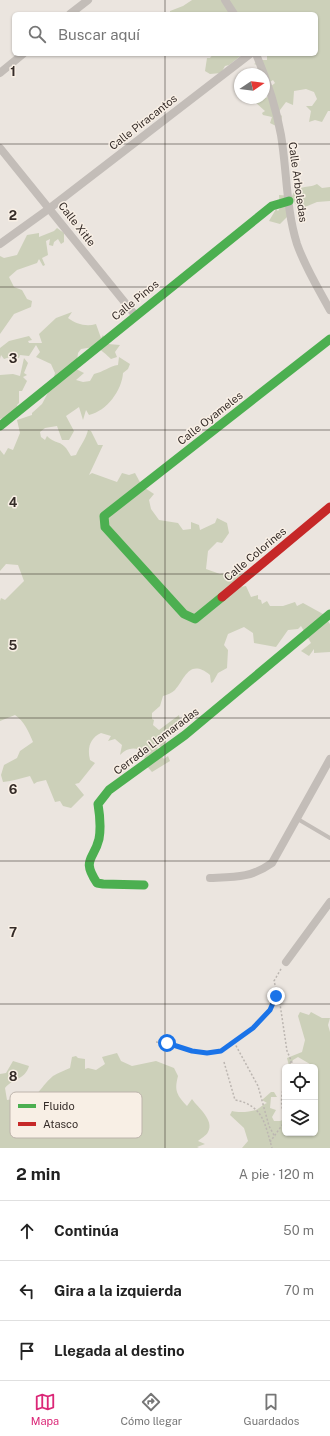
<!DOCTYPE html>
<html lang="es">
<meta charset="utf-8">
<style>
body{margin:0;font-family:"Public Sans",sans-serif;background:#f6f6f6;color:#222}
.controls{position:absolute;right:12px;bottom:12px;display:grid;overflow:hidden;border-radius:6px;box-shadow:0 1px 3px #0004}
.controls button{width:36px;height:36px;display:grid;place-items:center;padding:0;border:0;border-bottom:1px solid #e0e0e0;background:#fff;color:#222;font:20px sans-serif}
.compass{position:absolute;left:234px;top:68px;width:36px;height:36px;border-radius:50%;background:#fff;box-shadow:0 1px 3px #0004;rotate:77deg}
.stop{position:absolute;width:12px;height:12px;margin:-9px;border:3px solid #1a73e8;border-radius:50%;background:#fff}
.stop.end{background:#1a73e8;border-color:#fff;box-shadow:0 1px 4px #0008}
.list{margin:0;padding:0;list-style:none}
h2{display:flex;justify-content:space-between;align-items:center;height:52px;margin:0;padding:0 16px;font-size:17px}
h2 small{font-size:13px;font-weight:400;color:#767676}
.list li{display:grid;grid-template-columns:26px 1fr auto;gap:12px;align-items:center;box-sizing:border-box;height:60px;padding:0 16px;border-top:1px solid #e0e0e0}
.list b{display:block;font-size:15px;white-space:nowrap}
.list em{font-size:13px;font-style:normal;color:#767676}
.icon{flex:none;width:22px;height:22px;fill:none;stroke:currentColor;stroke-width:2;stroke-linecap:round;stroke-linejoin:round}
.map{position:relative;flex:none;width:330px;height:1148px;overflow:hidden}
.search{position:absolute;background:#fff;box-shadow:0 1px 3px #0004;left:12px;right:12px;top:12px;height:44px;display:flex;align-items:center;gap:10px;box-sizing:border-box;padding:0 14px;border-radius:6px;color:#767676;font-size:15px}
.sheet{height:232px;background:#fff}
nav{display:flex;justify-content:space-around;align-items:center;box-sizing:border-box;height:56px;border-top:1px solid #e0e0e0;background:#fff;font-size:11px;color:#767676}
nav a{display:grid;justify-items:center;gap:2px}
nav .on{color:#db2777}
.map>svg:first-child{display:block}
.green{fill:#ccd0b9}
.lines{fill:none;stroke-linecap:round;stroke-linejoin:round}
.path{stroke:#bcb6b1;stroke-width:1.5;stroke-dasharray:2 2;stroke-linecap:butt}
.lane{stroke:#c3bdb8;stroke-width:4}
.street{stroke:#c3bdb8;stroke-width:8}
.fast{stroke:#4caf50;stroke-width:9}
.jam{stroke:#c62828;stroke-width:9}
.route{stroke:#1a73e8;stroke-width:5}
.grid{fill:none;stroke:#342b27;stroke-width:1;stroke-opacity:0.55}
.labels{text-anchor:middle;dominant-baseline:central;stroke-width:3;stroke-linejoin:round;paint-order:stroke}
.street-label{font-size:11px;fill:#342b27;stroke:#f8efe5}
.key{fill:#f8efe5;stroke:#bdb4ac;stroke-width:1}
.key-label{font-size:11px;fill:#342b27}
.grid-label{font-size:13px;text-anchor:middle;font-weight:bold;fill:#342b27;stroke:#f8efe5;stroke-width:3;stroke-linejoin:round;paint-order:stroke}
</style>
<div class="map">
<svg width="330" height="1148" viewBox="0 0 330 1148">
<rect width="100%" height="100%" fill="#ebe5df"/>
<g class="green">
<path d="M 192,0 L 330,0 L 330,111 L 328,111 L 322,122 L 315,120 L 309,122 L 311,111 L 306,106 L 312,106 L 317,99 L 314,92 L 306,89 L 294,91 L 293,105 L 286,102 L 280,110 L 276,121 L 282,115 L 281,123 L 276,126 L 270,123 L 272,117 L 263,115 L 262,113 L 265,111 L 255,102 L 268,97 L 265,91 L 275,83 L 273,80 L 267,84 L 264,74 L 259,74 L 257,70 L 260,66 L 254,64 L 262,60 L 267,60 L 267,54 L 316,54 L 316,14 L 170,14 L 170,11 L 183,6 Z"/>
<path d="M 213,54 L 243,54 L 229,65 L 225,66 L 221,73 L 210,74 L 205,71 L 207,58 L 210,58 Z"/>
<path d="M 317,184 L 322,188 L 330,187 L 330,201 L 317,202 L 305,207 L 302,204 L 298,205 L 295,204 L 294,200 L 287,201 L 288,216 L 280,224 L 269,221 L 276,209 L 278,211 L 280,208 L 279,195 L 292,196 C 297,184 308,189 317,184 Z"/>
<path d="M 57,228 L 64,233 L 64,242 L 61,244 L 58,239 L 54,242 L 53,246 L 49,245 L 50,239 L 46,241 L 48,255 L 42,258 L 45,265 L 43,266 L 39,259 L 37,263 L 17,270 L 9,277 L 14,287 L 22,290 L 27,299 L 32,301 L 31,307 L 14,314 L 0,334 L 0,256 L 4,258 L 17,255 L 27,235 L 39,233 L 39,237 L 54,231 Z"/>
<path d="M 72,312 L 68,318 C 76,324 86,327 96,324 L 101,338 L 103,335 L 108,344 L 120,345 L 115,352 L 117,357 L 111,359 C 99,348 98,346 81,349 L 78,353 L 76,369 L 84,373 L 76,380 L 83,382 L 90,381 L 94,374 C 103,372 110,366 118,365 L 119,357 L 130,364 L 128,369 L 123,373 C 122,390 107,411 89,415 L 86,410 L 83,420 L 79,407 L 66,416 L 74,431 L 69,440 L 62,440 L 57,426 L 45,428 L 40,432 L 41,437 L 45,440 L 47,436 C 57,446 62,438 71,456 L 76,455 C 80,446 86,439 88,430 L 91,431 L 98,445 L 103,445 L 89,475 L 92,473 L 117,482 L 122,473 L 129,475 L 135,473 L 142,486 L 154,494 L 149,500 L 151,509 L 159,520 L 178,523 L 183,530 L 191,529 L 191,522 L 199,525 L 200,530 L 215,523 L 217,518 L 227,523 L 229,533 L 222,543 L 217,542 L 208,551 L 206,569 L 220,574 L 235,572 L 241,574 L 240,587 L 246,586 L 251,597 L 258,595 L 258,599 L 261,600 L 262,604 L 267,601 L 270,606 L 283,606 L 295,602 L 297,606 L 303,603 L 323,614 L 330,624 L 330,652 L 314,653 L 314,649 L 309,656 L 301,651 L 311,643 L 301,626 L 298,629 L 288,630 L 276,647 L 254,643 L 253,633 L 244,627 L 228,634 L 224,645 L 228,650 L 227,668 L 218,673 L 213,682 L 211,683 L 210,675 C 189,658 185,679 175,690 C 172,693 167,695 163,696 L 160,706 L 152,713 L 152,719 L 154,720 L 153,725 L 159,730 L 179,715 L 180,720 L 162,734 L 162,738 L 166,739 L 164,748 L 158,746 L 157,750 L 164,759 L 168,756 L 170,761 L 152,772 L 144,763 L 145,752 C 135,747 128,747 120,755 L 122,745 L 115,739 L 108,741 L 111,736 L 101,733 C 90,738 87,748 90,760 L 95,763 L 79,783 L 75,784 L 84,795 L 71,808 L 63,806 L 60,801 L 55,802 L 46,780 L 37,782 L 34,784 L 30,776 C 21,778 13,781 3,782 L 1,775 L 4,765 L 17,758 L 20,751 L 33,742 C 29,732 24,721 15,715 L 0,721 L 0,601 L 1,598 L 5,600 L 24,581 L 18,565 L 6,564 L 0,571 L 0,450 L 4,455 L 8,448 L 13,450 L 20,433 L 17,420 L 32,415 L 32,413 L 42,404 L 51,387 L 55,373 L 51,364 L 36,357 L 40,352 L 36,345 L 29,356 L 20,355 L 19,358 L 10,357 L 4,359 L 1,355 L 0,359 L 0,348 L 9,341 L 29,336 L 32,340 L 28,341 L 29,343 L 42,343 L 39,334 L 56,318 Z"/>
<path d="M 24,358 L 28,363 L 24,373 L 27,375 L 23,377 L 27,381 L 22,391 L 19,391 L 19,403 L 17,405 L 21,414 L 0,419 L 0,375 L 13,374 L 20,376 Z"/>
<path d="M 300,1012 L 309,1015 L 311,1012 L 322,1018 L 330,1018 L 328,1025 L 330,1032 L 330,1148 L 242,1148 L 248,1141 L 244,1128 L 230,1115 L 232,1111 C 239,1113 249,1112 256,1110 C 260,1108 262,1105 267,1103 L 262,1100 L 271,1092 L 274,1092 L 277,1097 L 271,1097 L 270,1108 L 276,1110 L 272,1117 L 274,1121 L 280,1121 L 285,1119 L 285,1133 L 315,1133 L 315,1067 L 298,1057 L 293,1060 L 289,1066 L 287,1058 L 302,1052 L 305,1040 L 298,1016 Z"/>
<path d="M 117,1053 L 121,1061 L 132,1066 L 156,1061 L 174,1068 L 178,1076 C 174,1091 177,1095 187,1106 L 192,1099 C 197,1107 215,1120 208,1132 C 206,1136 201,1138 198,1141 L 205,1144 L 197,1147 L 199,1148 L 0,1148 L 0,1074 L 6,1073 L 13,1061 L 29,1066 C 25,1080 13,1078 5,1088 L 7,1100 L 13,1099 L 14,1105 C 37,1102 38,1089 53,1076 C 58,1073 65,1070 70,1068 L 72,1057 L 76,1056 L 78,1058 L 85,1059 L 85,1069 L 88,1068 L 96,1070 L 105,1064 L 102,1057 Z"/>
</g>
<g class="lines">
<g class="path">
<path d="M 281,969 L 274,981 L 280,1004 L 287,1051 L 294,1067"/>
<path d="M 156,1042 L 167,1043 L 192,1051 L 207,1053 L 221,1051 L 253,1028 L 270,1010 L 276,996"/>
<path d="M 234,1042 L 258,1086 L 269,1126 L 275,1137"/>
<path d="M 224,1062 L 235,1100 C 263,1105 265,1124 272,1148"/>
<path d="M 289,1067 L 291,1061"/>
<path d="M 285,1079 C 282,1093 279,1104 285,1117"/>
<path d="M 270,1142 L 285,1121"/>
</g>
<path class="lane" d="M 296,818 L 330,838"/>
<g class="street">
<path d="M 225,0 L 234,14"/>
<path d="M 70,14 L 88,0"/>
<path d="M 256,54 C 267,80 276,107 281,135 C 287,171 286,209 297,244 C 305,267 318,288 330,310"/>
<path d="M 0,73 L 23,54"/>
<path d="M 0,148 L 135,315"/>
<path d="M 0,244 L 50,208 L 250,54"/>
<path d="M 210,878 C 235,877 251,878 272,863 L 330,759"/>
<path d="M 286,962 L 330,902"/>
</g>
<g class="fast">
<path d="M 0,426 L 272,206 L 289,201"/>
<path d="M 222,597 L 195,619 L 184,614 L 105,527 L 104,516 L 330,339"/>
<path d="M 144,885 L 103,884 L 97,883 C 81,859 94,860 99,839 C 101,828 100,816 98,804 L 109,790 L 185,735 L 330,614"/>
</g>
<path class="jam" d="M 222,597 L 330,507"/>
</g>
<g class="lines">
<path class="route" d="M 167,1043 L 192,1051 L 207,1053 L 221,1051 L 253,1028 L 270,1010 L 276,996"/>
</g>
<path class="grid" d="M 165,0 L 165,14M 165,54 L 165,1148M 0,144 L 330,144M 0,287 L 330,287M 0,430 L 330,430M 0,574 L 330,574M 0,718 L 330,718M 0,861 L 330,861M 0,1004 L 330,1004"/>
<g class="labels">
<g class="street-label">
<text transform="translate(143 122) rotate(-38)">Calle Piracantos</text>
<text transform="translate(298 182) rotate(82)">Calle Arboledas</text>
<text transform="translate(77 224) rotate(52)">Calle Xitle</text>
<text transform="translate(135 300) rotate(-39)">Calle Pinos</text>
<text transform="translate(210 418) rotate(-38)">Calle Oyameles</text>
<text transform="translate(255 554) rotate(-40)">Calle Colorines</text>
<text transform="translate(156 741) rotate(-37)">Cerrada Llamaradas</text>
</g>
</g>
<rect x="10" y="1092" width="132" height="46" rx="6" class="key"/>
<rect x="18" y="1104" width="18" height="4" fill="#4caf50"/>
<rect x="18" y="1122" width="18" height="4" fill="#c62828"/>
<g class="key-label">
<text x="43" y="1110">Fluido</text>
<text x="43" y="1128">Atasco</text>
</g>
<g class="grid-label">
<text x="13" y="76">1</text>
<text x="13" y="220">2</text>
<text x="13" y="363">3</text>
<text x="13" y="507">4</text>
<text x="13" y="650">5</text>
<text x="13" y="794">6</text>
<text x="13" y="937">7</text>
<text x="13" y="1081">8</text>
</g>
</svg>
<div class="controls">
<button><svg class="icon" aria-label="locate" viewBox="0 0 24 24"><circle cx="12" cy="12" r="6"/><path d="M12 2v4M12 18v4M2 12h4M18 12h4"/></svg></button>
<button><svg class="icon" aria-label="layers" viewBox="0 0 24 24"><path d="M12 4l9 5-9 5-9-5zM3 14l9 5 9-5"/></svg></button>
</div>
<svg class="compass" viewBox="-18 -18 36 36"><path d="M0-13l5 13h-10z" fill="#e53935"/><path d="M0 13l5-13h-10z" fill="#767676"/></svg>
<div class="stop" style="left:167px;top:1043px"></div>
<div class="stop end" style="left:276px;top:996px"></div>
<div class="search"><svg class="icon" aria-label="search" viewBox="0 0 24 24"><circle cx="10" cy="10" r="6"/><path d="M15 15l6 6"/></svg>Buscar aquí</div>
</div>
<section class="sheet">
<h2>2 min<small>A pie · 120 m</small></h2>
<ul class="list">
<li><svg class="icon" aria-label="ahead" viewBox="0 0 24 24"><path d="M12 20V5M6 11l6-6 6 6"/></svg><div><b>Continúa</b></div><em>50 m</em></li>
<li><svg class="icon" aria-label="left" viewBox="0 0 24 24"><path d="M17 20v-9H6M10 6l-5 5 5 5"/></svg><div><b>Gira a la izquierda</b></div><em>70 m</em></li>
<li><svg class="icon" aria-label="arrive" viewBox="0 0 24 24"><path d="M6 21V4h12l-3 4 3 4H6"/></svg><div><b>Llegada al destino</b></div></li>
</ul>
</section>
<nav>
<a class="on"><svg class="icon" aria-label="map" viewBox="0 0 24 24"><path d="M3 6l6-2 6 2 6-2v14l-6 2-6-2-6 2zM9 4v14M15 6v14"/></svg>Mapa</a>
<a><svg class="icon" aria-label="directions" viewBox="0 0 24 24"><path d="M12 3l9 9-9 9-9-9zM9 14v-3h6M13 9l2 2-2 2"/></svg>Cómo llegar</a>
<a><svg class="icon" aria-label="saved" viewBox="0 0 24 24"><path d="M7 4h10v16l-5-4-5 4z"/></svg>Guardados</a>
</nav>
